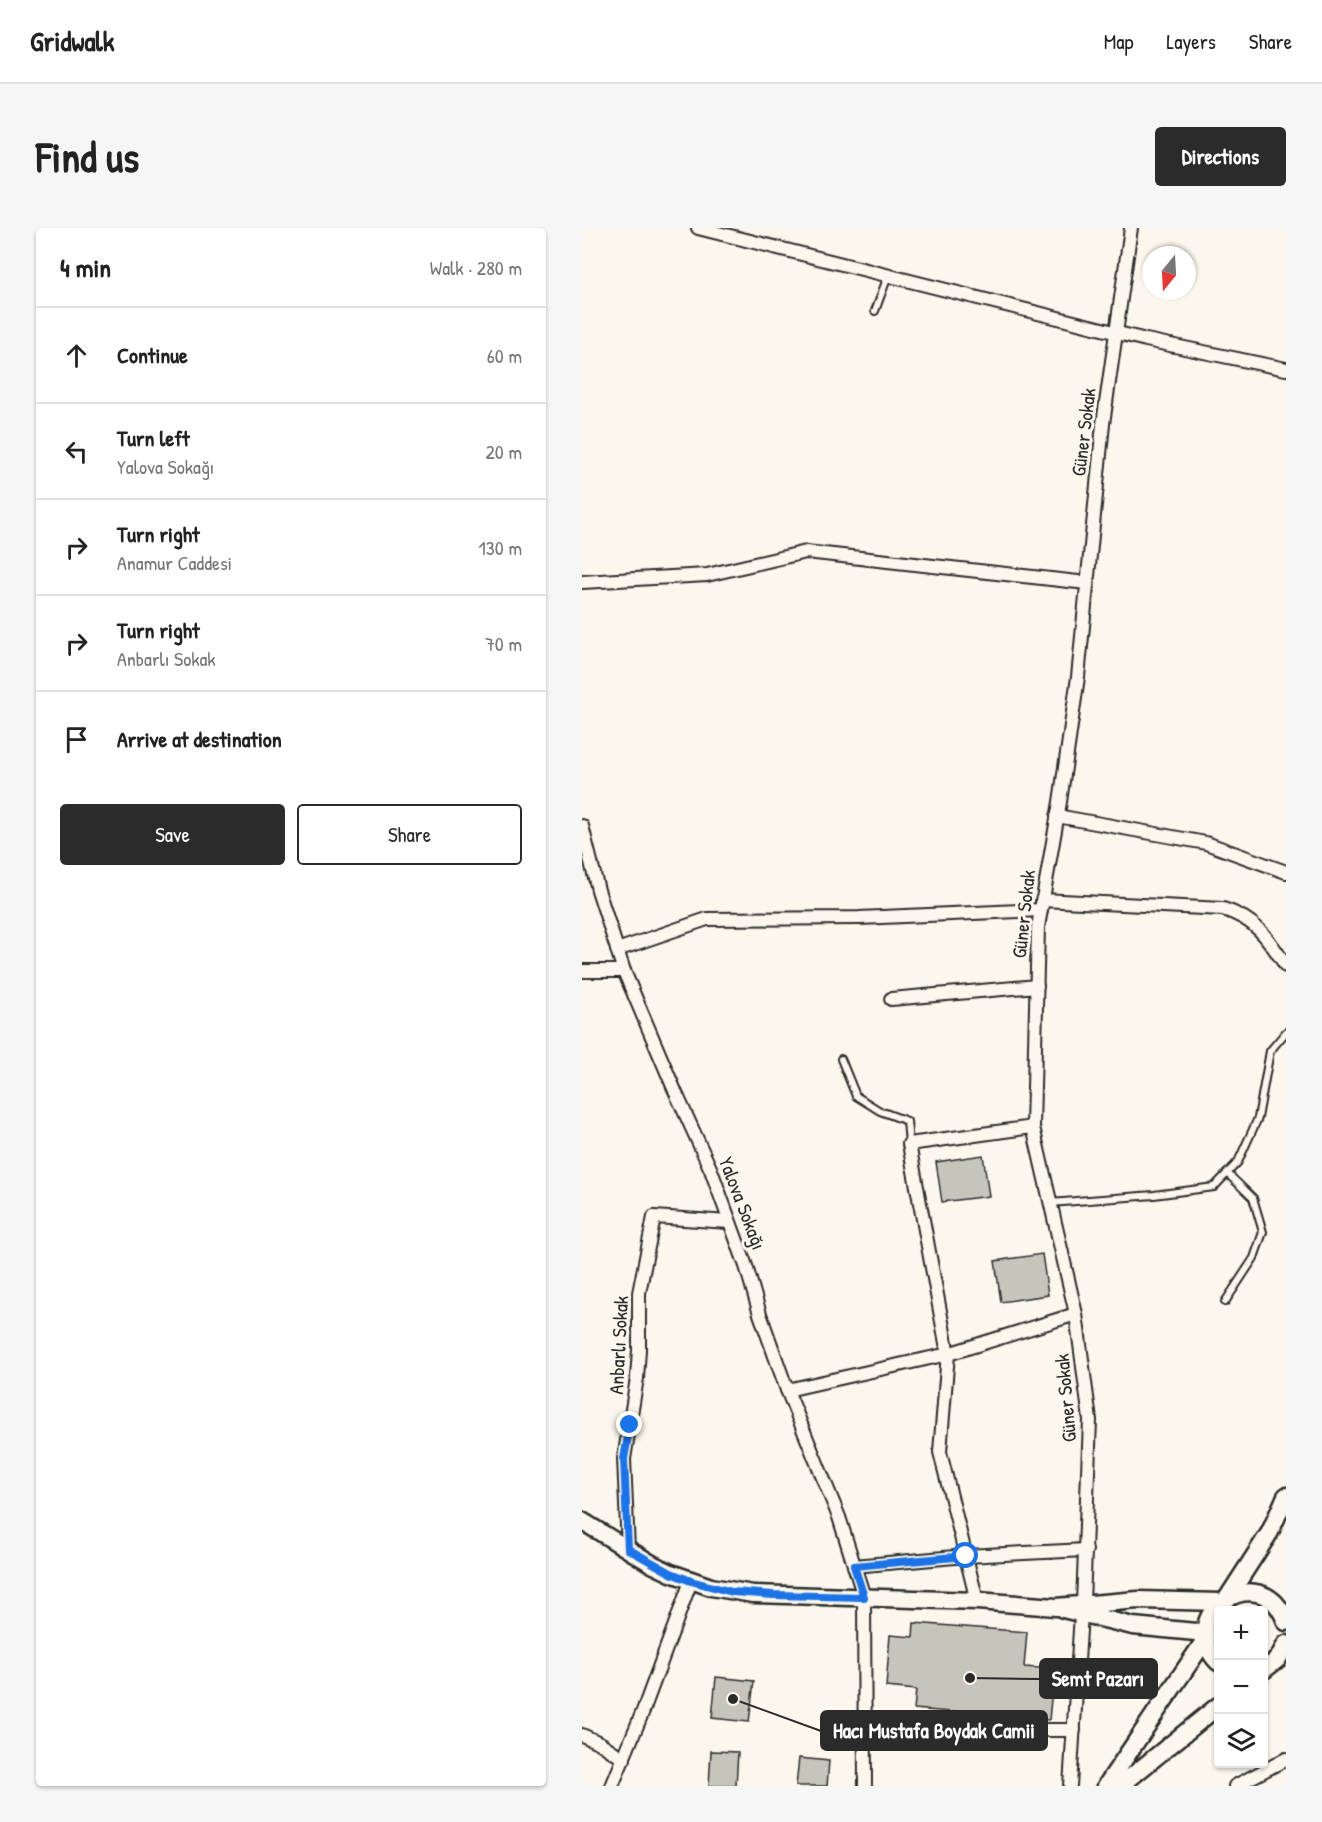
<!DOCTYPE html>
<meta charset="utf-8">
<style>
body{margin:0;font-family:"Patrick Hand",sans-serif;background:#f6f6f6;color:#222}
.controls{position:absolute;right:18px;bottom:18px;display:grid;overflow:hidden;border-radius:6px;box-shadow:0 2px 4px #0004}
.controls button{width:54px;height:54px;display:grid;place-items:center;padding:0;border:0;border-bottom:2px solid #e0e0e0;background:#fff;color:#222;font:30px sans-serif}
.compass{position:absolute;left:560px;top:18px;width:54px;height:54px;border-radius:50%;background:#fff;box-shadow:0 2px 4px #0004;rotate:198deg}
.stop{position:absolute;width:18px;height:18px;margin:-14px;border:4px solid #1a73e8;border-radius:50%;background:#fff}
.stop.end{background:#1a73e8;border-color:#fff;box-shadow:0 2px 6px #0008}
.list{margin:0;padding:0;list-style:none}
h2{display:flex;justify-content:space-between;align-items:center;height:78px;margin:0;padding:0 24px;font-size:26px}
h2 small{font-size:20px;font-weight:400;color:#767676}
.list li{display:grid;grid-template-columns:39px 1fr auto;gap:18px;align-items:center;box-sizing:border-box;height:96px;padding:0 24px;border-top:2px solid #e0e0e0}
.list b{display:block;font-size:22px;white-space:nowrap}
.list p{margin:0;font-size:20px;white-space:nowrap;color:#767676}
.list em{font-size:20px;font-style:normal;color:#767676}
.actions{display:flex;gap:12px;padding:18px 24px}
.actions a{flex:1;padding:14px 0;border:2px solid #2b2b2b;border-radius:6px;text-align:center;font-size:21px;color:#2b2b2b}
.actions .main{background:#2b2b2b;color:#fff}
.icon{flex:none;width:33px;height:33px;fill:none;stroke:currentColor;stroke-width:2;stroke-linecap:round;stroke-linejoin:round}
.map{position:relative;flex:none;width:704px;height:1558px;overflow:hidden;border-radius:6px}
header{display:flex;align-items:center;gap:36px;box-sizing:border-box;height:84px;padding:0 30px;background:#fff;border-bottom:2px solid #e0e0e0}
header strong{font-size:28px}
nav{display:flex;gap:33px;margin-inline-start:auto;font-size:21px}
.intro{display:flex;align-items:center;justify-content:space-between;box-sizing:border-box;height:144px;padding:0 36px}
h1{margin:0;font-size:42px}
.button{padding:15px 27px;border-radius:6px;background:#2b2b2b;color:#fff;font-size:21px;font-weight:700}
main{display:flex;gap:36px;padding:0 36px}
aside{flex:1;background:#fff;border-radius:6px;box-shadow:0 2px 4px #0004}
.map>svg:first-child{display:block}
.building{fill:#c7c4bc;stroke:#2b2b2b;stroke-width:1.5}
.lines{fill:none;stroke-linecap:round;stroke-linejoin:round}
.lane-casing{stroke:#2b2b2b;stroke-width:10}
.street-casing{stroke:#2b2b2b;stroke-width:16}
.secondary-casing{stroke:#2b2b2b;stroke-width:21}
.lane{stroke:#fbf7ec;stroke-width:6}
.street{stroke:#fbf7ec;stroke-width:12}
.secondary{stroke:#fbf7ec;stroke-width:16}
.route{stroke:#1a73e8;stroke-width:8}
.labels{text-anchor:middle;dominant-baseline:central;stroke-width:6;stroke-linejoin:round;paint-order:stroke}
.street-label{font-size:20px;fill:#2b2b2b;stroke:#fbf7ec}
.leader{fill:none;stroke:#2b2b2b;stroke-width:2}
.callout-dot{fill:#2b2b2b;stroke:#fbf7ec;stroke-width:2}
.callout{fill:#2b2b2b;stroke:#2b2b2b;stroke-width:2}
.callout-label{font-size:21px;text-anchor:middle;font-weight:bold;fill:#fff}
</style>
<header>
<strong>Gridwalk</strong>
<nav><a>Map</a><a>Layers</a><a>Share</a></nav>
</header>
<div class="intro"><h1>Find us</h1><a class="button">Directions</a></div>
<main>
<aside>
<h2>4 min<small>Walk · 280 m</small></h2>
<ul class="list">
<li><svg class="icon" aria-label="ahead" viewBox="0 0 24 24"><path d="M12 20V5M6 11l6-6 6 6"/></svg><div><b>Continue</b></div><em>60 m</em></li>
<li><svg class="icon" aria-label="left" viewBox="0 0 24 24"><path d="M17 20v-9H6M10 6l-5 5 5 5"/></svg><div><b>Turn left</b><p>Yalova Sokağı</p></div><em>20 m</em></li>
<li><svg class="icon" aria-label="right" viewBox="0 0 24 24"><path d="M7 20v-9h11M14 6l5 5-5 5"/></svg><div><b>Turn right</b><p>Anamur Caddesi</p></div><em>130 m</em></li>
<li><svg class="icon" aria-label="right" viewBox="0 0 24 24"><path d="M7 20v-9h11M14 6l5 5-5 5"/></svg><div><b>Turn right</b><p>Anbarlı Sokak</p></div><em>70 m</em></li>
<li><svg class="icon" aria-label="arrive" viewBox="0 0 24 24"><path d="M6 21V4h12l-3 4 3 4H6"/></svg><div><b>Arrive at destination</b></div></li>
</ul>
<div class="actions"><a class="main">Save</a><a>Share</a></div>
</aside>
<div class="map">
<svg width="704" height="1558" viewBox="0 0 704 1558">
<rect width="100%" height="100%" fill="#fbf7ec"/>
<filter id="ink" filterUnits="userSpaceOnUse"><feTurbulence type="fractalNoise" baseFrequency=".0167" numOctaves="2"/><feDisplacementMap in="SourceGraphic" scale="12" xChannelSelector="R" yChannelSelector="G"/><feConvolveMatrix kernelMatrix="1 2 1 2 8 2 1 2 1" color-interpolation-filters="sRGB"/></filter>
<g filter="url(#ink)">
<g class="building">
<path d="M 401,927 L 407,968 L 360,974 L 354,934 Z"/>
<path d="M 460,1026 L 466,1067 L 419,1074 L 413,1033 Z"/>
<path d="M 332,1395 L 445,1404 L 442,1439 L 472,1441 L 467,1492 L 332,1481 L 334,1462 L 304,1459 L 308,1407 L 331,1409 Z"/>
<path d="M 134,1449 L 172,1453 L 167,1494 L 130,1490 Z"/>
<path d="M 129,1523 L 156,1524 L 154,1558 L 127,1558 Z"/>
<path d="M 217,1530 L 247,1533 L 245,1558 L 214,1558 Z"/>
</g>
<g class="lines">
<defs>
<g id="lane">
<path d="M 293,83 L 306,48"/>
<path d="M 259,831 L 274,868 L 298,883 L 325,893 L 327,916"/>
<path d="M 468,975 L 572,967 L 632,959 L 656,934 L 676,890 L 688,823 L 704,804"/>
<path d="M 643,1074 L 672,1030 L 681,1004 L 671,970 L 645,945"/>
</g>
<g id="street">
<path d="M 116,0 L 564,112 L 704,141"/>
<path d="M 0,354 L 125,347 L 224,324 L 505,355"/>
<path d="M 475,588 L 624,615 L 704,644"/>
<path d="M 0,598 L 16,662 L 42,743 L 93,863 L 129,942 L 164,1038 L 178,1086 L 205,1162 L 257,1289 L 282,1369 L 283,1558"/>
<path d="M 460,672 L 641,681 C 674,691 686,710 704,738"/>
<path d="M 35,722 L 125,691 L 277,690 L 459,682"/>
<path d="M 0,743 L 42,743"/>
<path d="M 309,771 L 455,758"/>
<path d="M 205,1162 L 366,1126 L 494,1086"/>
<path d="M 46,1321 L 42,1231 L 55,1150 L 57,1122 L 57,1065 L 72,989 L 147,994"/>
<path d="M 272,1338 L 384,1328 L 504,1322"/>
<path d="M 395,1373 L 358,1224 L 366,1126 L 327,916 L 451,899"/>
<path d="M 501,1375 L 508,1192 L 494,1086 L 451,899 L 456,699 L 478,574 L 496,449 L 521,196 L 549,0"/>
<path d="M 283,1502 L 492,1502"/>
<path d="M 0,1507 L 18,1515 L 42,1531"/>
<path d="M 30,1558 L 61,1483 L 109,1353"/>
<path d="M 488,1558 L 499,1386"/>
<path d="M 653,1558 L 704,1531"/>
</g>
<g id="secondary">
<path d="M 0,1293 L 70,1336 L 89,1345 L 129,1359 L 171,1366 L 395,1373 L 474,1379 L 556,1372 L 639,1374"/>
<path d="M 646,1369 L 688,1304 L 704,1268"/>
<path d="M 481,1381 L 551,1398 L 624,1405"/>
<path d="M 636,1434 C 590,1386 681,1328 704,1394"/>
<path d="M 682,1442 L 696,1431 L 704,1416"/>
<path d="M 524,1558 L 625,1409"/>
<path d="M 538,1558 L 636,1478"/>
</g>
</defs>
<use href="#lane" class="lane-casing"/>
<use href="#street" class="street-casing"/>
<use href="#secondary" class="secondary-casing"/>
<use href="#lane" class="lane"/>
<use href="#street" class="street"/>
<use href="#secondary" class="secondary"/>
</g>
</g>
<g class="lines" filter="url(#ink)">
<path class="route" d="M 48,1197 L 42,1231 L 46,1321 L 89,1345 L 109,1353 L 150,1364 L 192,1367 L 282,1369 L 272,1338 L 384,1328"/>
</g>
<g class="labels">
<g class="street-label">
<text transform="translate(501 204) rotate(-83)">Güner Sokak</text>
<text transform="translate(441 686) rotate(-84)">Güner Sokak</text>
<text transform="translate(161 975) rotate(69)">Yalova Sokağı</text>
<text transform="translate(36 1117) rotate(-87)">Anbarlı Sokak</text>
<text transform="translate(483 1170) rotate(-95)">Güner Sokak</text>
</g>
</g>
<path class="leader" d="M388 1450L458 1451M151 1471L239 1503"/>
<g class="callout-dot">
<circle cx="388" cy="1450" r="6"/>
<circle cx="151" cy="1471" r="6"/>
</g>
<g class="callout">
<rect x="458" y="1431" width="117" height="39" rx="6"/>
<rect x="239" y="1483" width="226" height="39" rx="6"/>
</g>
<g class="callout-label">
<text x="516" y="1458">Semt Pazarı</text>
<text x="352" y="1510">Hacı Mustafa Boydak Camii</text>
</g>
</svg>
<div class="controls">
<button>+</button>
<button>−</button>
<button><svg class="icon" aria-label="layers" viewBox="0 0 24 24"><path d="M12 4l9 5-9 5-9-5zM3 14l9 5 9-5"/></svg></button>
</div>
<svg class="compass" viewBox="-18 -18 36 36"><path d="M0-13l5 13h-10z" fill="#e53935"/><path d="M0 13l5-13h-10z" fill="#767676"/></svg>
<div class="stop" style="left:384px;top:1328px"></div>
<div class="stop end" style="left:48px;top:1197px"></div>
</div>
</main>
